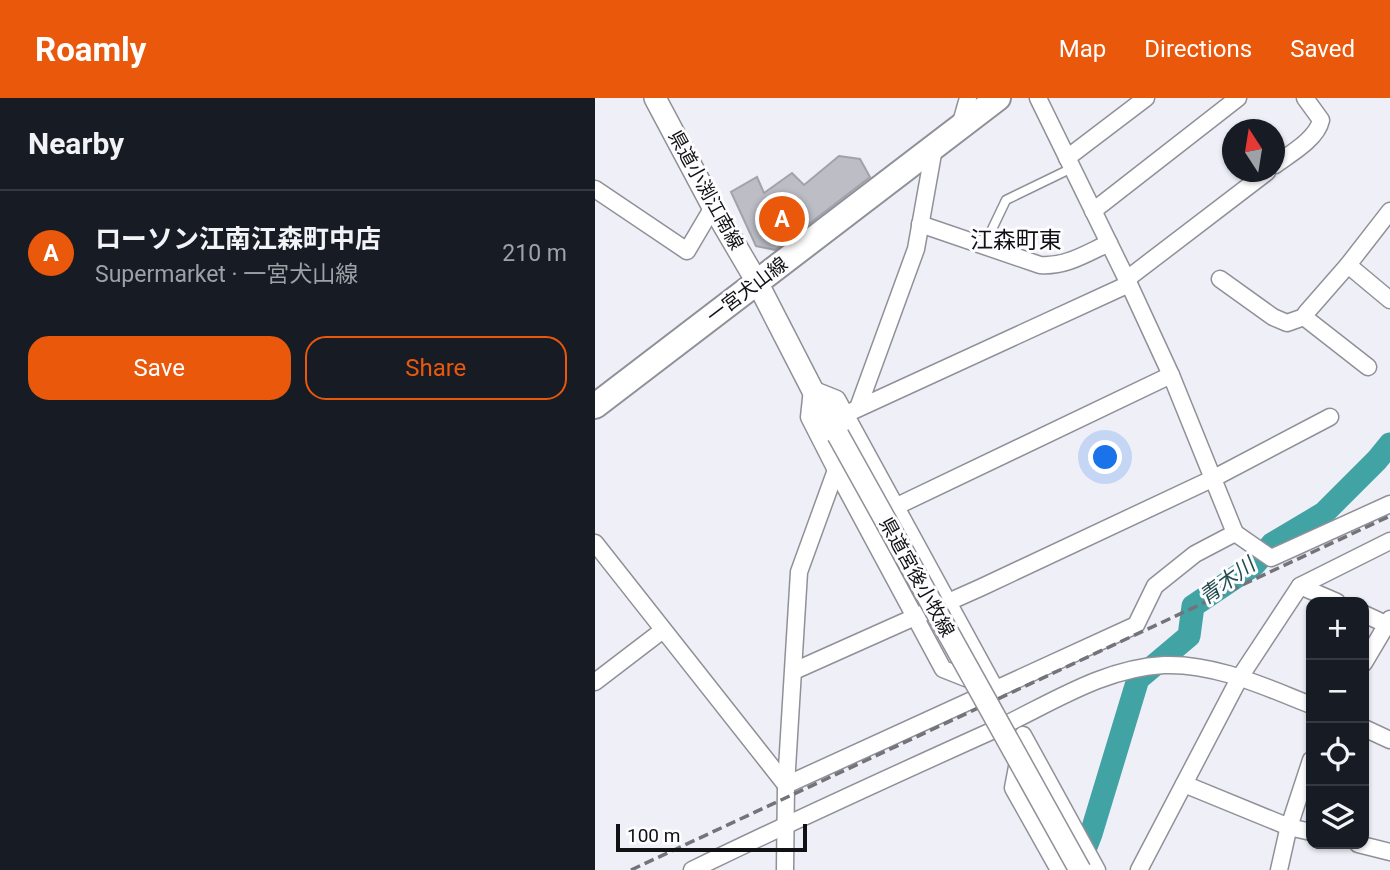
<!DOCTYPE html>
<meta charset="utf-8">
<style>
body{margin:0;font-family:Roboto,"Noto Sans JP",sans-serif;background:#242831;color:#f1f3f6}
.controls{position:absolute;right:21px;bottom:21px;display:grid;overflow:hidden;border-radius:14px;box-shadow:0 2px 5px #0004}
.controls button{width:63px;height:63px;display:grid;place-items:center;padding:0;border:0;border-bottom:2px solid #363941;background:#171b24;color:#f1f3f6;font:35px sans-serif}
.compass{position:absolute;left:627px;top:21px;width:63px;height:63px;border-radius:50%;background:#171b24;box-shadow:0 2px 5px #0004;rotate:348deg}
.scale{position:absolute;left:21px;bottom:18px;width:191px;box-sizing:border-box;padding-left:7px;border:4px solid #111114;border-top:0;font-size:19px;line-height:24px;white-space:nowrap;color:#111114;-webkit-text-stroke:5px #fdfdff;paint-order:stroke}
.you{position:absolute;left:511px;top:360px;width:24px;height:24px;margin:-18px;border:5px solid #fff;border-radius:50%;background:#1a73e8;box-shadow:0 0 0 10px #1a73e833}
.badge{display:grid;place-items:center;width:46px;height:46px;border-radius:50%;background:#ea580c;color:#fff;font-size:23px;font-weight:700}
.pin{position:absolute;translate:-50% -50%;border:4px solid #fff;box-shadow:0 2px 7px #0006}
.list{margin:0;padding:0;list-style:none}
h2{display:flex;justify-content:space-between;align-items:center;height:91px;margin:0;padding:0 28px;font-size:30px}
h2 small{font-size:23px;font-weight:400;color:#9ea1a6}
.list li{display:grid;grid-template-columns:46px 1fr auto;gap:21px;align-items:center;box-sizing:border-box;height:126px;padding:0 28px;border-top:2px solid #363941}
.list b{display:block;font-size:26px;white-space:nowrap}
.list p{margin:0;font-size:23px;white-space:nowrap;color:#9ea1a6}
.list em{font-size:23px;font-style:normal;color:#9ea1a6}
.actions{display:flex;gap:14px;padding:21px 28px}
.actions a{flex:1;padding:16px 0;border:2px solid #ea580c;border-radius:21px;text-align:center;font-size:24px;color:#ea580c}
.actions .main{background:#ea580c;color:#fff}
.icon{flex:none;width:38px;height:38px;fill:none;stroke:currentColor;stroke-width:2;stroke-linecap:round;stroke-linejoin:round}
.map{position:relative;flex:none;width:795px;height:772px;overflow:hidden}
header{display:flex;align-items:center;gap:42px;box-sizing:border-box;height:98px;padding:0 35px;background:#ea580c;color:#fff}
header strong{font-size:33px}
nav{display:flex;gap:38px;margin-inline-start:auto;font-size:24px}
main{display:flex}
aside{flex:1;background:#171b24}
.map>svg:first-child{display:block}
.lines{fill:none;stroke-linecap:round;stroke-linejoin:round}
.river{stroke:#42a3a4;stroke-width:23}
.building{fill:#bcbdc5;stroke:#a2a2aa;stroke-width:2}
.lane-casing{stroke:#909098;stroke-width:11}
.street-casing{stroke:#909098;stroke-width:19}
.secondary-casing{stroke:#909098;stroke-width:24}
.primary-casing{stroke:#909098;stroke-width:28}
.lane{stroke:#fff;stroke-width:8}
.street{stroke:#fff;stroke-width:16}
.secondary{stroke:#fff;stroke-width:21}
.primary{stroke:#fff;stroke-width:24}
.rail{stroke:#737379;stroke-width:3.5;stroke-dasharray:10 5;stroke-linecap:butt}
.secondary-bridge-casing{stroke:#909098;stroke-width:24;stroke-linecap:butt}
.secondary-bridge{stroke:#fff;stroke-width:21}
.labels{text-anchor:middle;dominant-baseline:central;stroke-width:6;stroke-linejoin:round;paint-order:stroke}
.street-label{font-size:19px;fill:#111114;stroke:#fdfdff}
.water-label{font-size:21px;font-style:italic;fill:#234e4f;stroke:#fdfdff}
.quarter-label{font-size:23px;fill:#111114;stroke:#fdfdff}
</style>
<header>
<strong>Roamly</strong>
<nav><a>Map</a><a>Directions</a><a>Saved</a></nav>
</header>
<main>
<aside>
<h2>Nearby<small></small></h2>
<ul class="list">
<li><span class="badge">A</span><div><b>ローソン江南江森町中店</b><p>Supermarket · 一宮犬山線</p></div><em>210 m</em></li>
</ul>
<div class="actions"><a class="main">Save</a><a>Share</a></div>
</aside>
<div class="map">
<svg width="795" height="772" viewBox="0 0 795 772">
<rect width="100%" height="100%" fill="#efeff8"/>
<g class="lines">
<path class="river" d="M 483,770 L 496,736 L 543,581 L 594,538 L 598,508 L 659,467 L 677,446 L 729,415 L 782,362 L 795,346"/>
</g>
<path class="building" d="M 244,58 L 265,61 L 275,79 L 180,152 L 161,148 L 136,94 L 162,79 L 169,95 L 197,75 L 209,87 Z"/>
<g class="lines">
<defs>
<path id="lane" d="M 389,148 L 411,102 L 477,70"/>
<g id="street">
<path d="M 365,28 L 373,0"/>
<path d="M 472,60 L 551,0"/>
<path d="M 680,67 C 695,56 722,41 726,22 L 710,0"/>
<path d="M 0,91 L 92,153 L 118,109"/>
<path d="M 498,113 L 643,0"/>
<path d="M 795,113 L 753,167 L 795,202"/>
<path d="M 325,126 L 445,167 C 471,169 492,155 514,145"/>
<path d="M 753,167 L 711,215 L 709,219 L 773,269"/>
<path d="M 532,181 L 672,74"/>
<path d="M 625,181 L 678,219 L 692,225 L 709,219"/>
<path d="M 217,291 L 242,301 L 401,592 L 348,571 L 241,372 L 214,319 Z"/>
<path d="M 263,310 L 321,151 L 339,50"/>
<path d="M 251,316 L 534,186"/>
<path d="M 302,408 L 576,277"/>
<path d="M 640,435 L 676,460 L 795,406"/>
<path d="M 0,445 L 191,687"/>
<path d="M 705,488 L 742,504"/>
<path d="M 769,516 L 795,528"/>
<path d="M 769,565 L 795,521"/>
<path d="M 199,573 L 387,489 L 619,380 L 735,319"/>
<path d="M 0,584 L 68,532"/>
<path d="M 769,630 L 795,642"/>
<path d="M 589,686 L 694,729 L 716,734"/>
<path d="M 191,687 L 541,527 L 560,488 L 600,456 L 640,435 L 576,277 L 534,186 L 443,0"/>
<path d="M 763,746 L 795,754"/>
<path d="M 97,772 C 198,723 299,677 401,631 C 455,606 508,570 569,567 C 620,565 670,589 716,607"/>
<path d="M 190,772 L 191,687 L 204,474 L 241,372"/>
<path d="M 464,772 L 418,690 L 428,637 L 502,772"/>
<path d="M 544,772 L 645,579 L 705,488 L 795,443"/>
<path d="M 684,772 L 693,732 L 716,662"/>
</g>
<path id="secondary" d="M 60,0 L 118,109 L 162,184 L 217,291 L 243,337"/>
<path id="primary" d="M 0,308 L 403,0"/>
</defs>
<use href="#lane" class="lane-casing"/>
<use href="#street" class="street-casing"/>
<use href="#secondary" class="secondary-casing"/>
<use href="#primary" class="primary-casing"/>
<use href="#lane" class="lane"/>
<use href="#street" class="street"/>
<use href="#secondary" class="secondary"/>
<use href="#primary" class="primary"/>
<path class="rail" d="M 36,772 L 795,418"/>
<defs>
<path id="secondary-bridge" d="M 243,337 L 485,772"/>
</defs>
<use href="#secondary-bridge" class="secondary-bridge-casing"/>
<use href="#secondary-bridge" class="secondary-bridge"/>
</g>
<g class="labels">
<g class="street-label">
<text transform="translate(111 92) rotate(61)">県道小渕江南線</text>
<text transform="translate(152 192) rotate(-37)">一宮犬山線</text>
<text transform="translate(322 479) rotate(61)">県道宮後小牧線</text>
</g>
<g class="water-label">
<text transform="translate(632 483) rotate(-36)">青木川</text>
</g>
<g class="quarter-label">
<text x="421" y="142">江森町東</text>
</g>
</g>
</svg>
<div class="controls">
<button>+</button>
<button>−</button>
<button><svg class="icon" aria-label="locate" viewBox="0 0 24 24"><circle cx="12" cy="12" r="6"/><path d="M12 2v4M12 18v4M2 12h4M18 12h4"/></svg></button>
<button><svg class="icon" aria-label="layers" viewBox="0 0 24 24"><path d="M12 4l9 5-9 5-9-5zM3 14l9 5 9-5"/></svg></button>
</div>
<svg class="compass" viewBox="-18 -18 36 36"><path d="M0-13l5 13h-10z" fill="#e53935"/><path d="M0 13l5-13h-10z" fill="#9ea1a6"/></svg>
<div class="scale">100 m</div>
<div class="you"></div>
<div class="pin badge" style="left:187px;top:121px">A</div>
</div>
</main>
